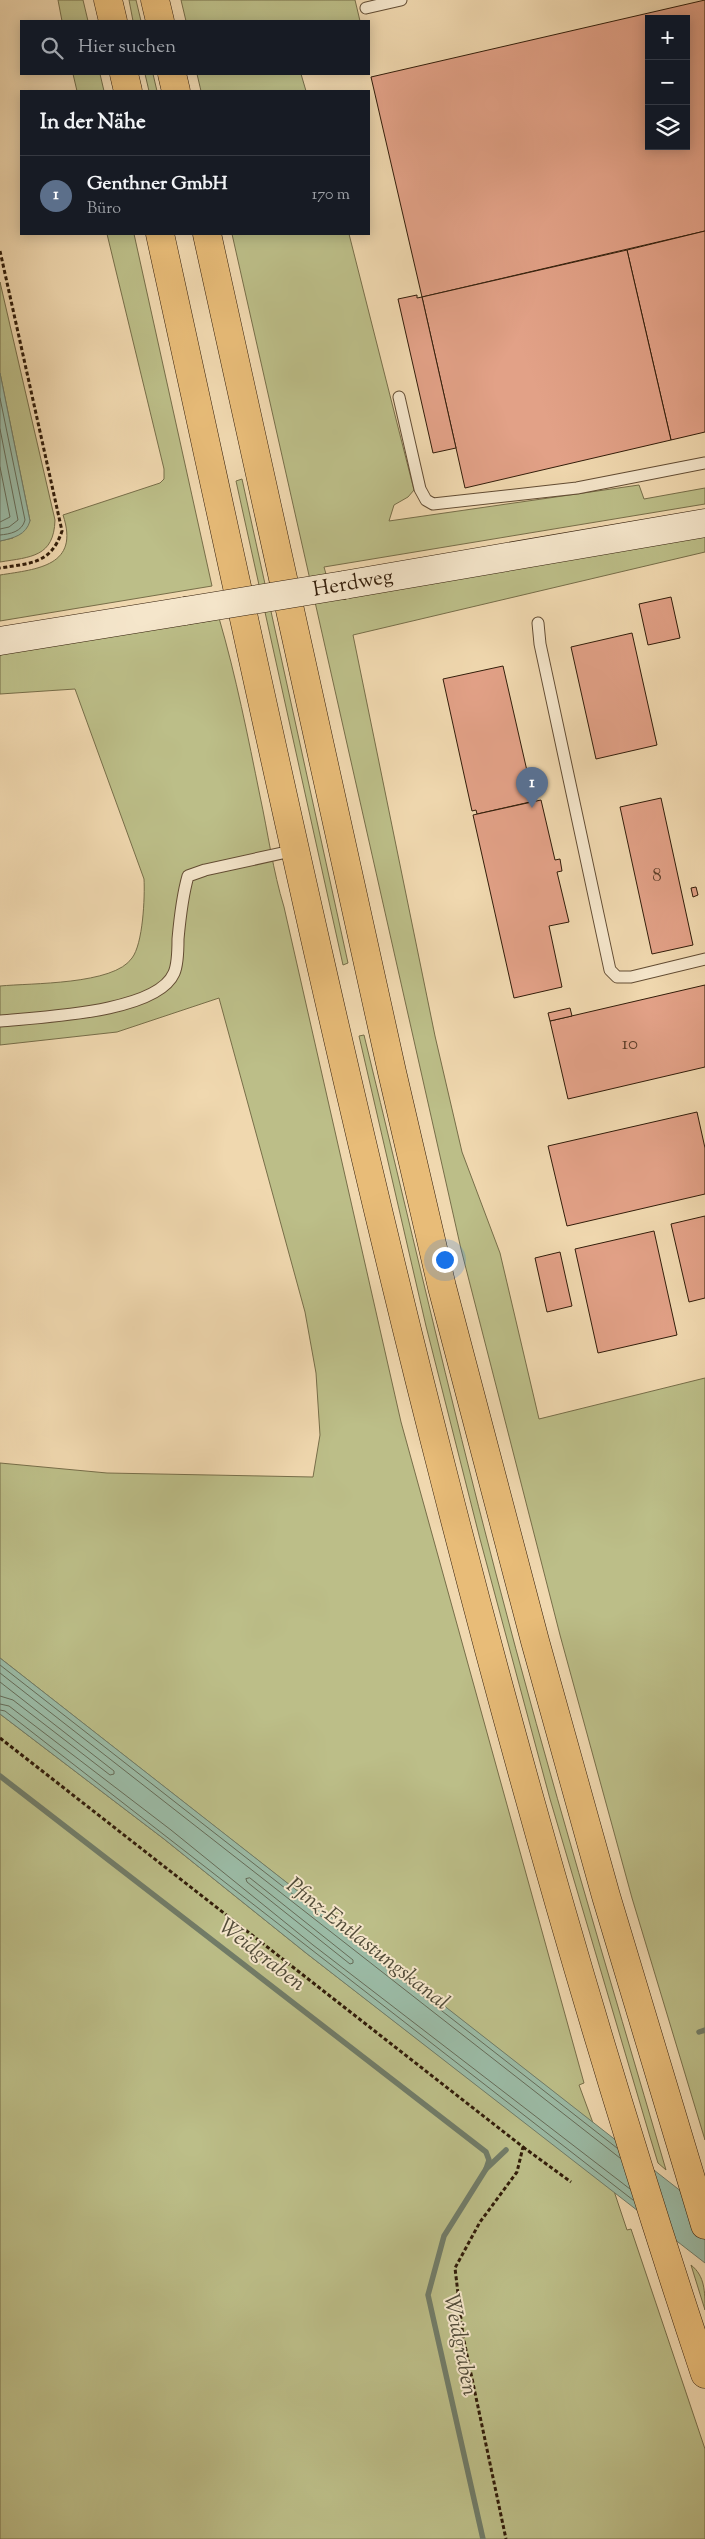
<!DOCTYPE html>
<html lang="de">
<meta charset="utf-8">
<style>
body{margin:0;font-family:"Sorts Mill Goudy",serif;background:#20242c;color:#f1f3f6}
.controls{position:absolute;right:15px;top:15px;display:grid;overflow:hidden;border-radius:0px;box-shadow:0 2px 12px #0003}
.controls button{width:45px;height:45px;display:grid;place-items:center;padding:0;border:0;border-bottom:1px solid #363941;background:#171b24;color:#f1f3f6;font:25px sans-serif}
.you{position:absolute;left:444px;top:1259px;width:18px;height:18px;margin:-12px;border:4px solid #fff;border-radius:50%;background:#1a73e8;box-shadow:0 0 0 8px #1a73e833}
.badge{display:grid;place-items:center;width:32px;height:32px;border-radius:50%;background:#0f766e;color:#fff;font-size:16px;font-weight:700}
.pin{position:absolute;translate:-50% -41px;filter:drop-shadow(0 1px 2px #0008)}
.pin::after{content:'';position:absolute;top:26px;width:18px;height:15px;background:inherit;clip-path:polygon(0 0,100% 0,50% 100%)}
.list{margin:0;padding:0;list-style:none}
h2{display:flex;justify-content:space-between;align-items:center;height:65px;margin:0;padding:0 20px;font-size:21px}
h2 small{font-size:16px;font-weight:400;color:#9ea1a6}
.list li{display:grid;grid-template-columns:32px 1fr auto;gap:15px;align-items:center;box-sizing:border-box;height:80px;padding:0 20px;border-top:1px solid #363941}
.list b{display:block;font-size:19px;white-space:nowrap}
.list p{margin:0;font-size:16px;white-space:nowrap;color:#9ea1a6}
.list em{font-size:16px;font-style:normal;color:#9ea1a6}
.icon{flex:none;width:28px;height:28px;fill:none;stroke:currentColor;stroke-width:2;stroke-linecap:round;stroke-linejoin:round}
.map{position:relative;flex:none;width:705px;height:2539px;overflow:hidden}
.search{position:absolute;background:#171b24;box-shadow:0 2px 12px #0003;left:20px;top:20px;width:350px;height:55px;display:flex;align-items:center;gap:12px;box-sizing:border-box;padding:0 18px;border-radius:0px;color:#9ea1a6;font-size:19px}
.panel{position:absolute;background:#171b24;box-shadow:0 2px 12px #0003;left:20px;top:90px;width:350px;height:145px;border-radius:0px}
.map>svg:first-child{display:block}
.green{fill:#bcbe88;stroke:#776e49}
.water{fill:#9bbba6;stroke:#717c68}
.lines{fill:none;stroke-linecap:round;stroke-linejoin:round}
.shore{stroke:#666c58;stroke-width:1}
.stream{stroke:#717c68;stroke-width:5.5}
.building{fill:#e2a187;stroke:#321d0a;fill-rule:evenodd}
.lane-casing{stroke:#624c33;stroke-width:13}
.secondary-casing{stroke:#321d0a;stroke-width:29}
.highway-casing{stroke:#321d0a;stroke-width:29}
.path{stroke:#321d0a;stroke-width:3;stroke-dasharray:4 2.5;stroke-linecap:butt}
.lane{stroke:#f5e6cb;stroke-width:11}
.secondary{stroke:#f5e6cb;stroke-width:28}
.highway{stroke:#e8bc78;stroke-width:28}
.secondary-bridge-casing{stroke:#321d0a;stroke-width:29;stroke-linecap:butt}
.secondary-bridge{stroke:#f5e6cb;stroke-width:28}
.labels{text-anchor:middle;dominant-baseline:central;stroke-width:4;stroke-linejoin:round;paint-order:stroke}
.number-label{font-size:19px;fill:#5e3e29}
.street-label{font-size:21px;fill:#321d0a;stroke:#f5e6cb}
.water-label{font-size:22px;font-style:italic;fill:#524c39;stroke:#f5e6cb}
</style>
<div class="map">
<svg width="705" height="2539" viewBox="0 0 705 2539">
<rect width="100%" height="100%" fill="#f0d8af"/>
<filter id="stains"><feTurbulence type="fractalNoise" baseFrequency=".004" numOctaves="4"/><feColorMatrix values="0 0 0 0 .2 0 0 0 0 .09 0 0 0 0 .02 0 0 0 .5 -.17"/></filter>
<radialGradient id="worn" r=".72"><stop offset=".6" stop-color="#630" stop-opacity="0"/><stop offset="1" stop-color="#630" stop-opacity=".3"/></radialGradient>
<g class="green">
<path d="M 58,0 L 83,0 L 88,21 L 62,21 Z"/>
<path d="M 129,0 L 136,0 L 141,21 L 133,21 Z"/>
<path d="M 181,0 L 355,0 L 360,21 L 186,21 Z"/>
<path d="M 73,74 L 100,74 L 104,91 L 77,91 Z"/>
<path d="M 145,74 L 153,74 L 157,91 L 149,91 Z"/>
<path d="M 197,74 L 301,74 L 306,91 L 201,91 Z"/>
<path d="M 107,234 L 134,234 L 212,586 L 0,621 L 0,575 C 38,569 80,566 63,515 L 160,483 L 164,479 L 164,469 Z"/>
<path d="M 232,234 L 349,234 L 414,490 L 408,497 L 394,505 L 389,521 L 639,485 L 644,499 L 705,488 L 705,504 L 324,567 L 333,599 L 705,531 L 705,552 L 353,635 L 435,1036 L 462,1152 L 500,1253 L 539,1419 L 705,1378 L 705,2140 L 632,1898 L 560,1635 L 461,1249 Z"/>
<path d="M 0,282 L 55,520 C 54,557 31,557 0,562 L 0,541 L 13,538 L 30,521 L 0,373 Z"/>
<path d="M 242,479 L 348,963 L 343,965 L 236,481 Z"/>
<path d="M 219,618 C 236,676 248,737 260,796 C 268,833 273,871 284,907 L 401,1422 L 584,2083 L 579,2085 L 593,2123 L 0,1658 L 0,1463 L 107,1473 L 313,1477 L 320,1435 L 316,1373 L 305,1312 L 219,998 L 117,1032 L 0,1045 L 0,986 C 31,983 114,985 132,958 C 143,944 145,897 144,879 L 75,689 L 0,694 L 0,651 L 209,621 Z"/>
<path d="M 364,1035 C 408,1215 449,1395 496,1574 C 548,1774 608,1972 666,2170 L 658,2163 L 650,2137 L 550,1799 L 480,1539 L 426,1326 L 359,1036 Z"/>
<path d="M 0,1714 L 164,1839 L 306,1953 L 614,2191 L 627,2230 L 631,2229 L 705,2449 L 705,2539 L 0,2539 Z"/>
<path d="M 691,2265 C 705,2276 705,2292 705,2310 Z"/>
</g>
<g class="water">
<path d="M 0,373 L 30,521 C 26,535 14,538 0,541 Z"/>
<path d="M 0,1658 L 705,2210 L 705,2263 L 306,1953 L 164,1839 L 0,1714 Z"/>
</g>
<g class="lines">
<g class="shore">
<path d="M 0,398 L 25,520 C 22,532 10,534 0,535"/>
<path d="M 0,429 L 18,520 L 9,527 L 0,529"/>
<path d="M 0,467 L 10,517 L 0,522"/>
<path d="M 0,1665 L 617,2148"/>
<path d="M 0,1673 L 620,2158"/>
<path d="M 0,1682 L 114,1771 L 114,1774 L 110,1775 L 13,1700 L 0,1696"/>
<path d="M 0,1704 L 9,1706 L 171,1830 L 313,1945 L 630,2189"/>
<path d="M 0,1710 L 5,1711 L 633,2200"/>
<path d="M 250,1878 L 353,1960 L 353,1963 L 350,1964 L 247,1882 L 246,1879 Z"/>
</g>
<g class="stream">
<path d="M 0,1776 L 486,2152 L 489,2160 L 486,2169"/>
<path d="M 699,2032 L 705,2030"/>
<path d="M 483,2539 L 428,2295 L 444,2236 L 486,2169 L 506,2150"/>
</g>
</g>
<g class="building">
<path d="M 705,0 L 705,231 L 422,297 L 371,77 ZM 649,19 L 686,19 L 686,146 L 649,146 Z"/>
<path d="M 705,231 L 705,432 L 671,440 L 627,250 Z"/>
<path d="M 627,250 L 671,440 L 465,488 L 422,297 Z"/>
<path d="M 417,295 L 417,298 L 422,297 L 456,448 L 433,453 L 398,299 Z"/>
<path d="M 671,597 L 680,638 L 648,645 L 639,604 Z"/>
<path d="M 632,633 L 657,745 L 596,759 L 571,647 Z"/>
<path d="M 503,666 L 533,797 L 529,798 L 530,802 L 477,814 L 476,810 L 472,811 L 443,679 Z"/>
<path d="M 661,798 L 693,945 L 652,954 L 620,807 Z"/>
<path d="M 541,800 L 555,860 L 560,859 L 562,871 L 557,872 L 569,922 L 549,926 L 562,987 L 514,998 L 473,815 Z"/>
<path d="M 696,887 L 698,895 L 693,897 L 691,888 Z"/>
<path d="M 705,985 L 705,1067 L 568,1099 L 550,1021 Z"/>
<path d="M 570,1008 L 572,1016 L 550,1021 L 548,1013 Z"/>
<path d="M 697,1112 L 705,1148 L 705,1194 L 567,1226 L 548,1146 Z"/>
<path d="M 705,1216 L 705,1298 L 689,1302 L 671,1224 Z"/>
<path d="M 654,1231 L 677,1335 L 598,1353 L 575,1249 Z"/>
<path d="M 560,1252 L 572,1306 L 547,1312 L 535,1258 Z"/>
</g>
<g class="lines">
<defs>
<g id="lane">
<path d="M 366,8 L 401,0"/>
<path d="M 399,397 L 420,489 L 426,500 L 433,504 L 577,488 L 705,463"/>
<path d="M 538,623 L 540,644 L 610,970 L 617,977 L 631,977 L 705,959"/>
<path d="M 0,1021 C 39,1017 157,1013 174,973 C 178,964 178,949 178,939 C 180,917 182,897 188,876 L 205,870 L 296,850"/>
</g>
<g id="secondary">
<path d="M 344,585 L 705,523"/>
<path d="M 0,641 L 185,611"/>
</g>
<g id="highway">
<path d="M 108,0 L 113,21"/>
<path d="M 155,0 L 160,21"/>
<path d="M 124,74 L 128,91"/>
<path d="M 172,74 L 176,91"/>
<path d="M 160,234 C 252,653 340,1073 447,1489 C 523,1787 608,2083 705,2374"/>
<path d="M 207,234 L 392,1072 L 442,1287 L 535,1641 L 606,1896 L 705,2225"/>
</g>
</defs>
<use href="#lane" class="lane-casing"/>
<use href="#secondary" class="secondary-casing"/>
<use href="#highway" class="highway-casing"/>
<g class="path">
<path d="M 0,251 L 62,531 C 51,564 31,563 0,568"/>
<path d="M 0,1738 L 523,2147 L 517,2172 L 480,2222 L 455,2268 L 463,2336 L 506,2539"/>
<path d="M 523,2147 L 571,2182"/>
</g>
<use href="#lane" class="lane"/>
<use href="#secondary" class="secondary"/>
<use href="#highway" class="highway"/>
<defs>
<path id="secondary-bridge" d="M 185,611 L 344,585"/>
</defs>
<use href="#secondary-bridge" class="secondary-bridge-casing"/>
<use href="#secondary-bridge" class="secondary-bridge"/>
</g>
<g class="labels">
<g class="number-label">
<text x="657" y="876">8</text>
<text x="630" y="1044">10</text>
</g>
<g class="street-label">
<text transform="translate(353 584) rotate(-10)">Herdweg</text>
</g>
<g class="water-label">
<text transform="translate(367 1945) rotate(38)">Pfinz-Entlastungskanal</text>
<text transform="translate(261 1956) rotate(38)">Weidgraben</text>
<text transform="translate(459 2345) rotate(79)">Weidgraben</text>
</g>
</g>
<rect width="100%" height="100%" filter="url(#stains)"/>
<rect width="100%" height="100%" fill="url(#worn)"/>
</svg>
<div class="controls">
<button>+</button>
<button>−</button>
<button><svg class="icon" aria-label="layers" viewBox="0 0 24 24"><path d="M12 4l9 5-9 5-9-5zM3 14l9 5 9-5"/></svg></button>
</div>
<div class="you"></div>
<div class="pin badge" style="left:532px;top:808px;background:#5c6f8a">1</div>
<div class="search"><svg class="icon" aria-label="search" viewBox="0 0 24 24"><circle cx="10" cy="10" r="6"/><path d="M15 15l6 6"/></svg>Hier suchen</div>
<section class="panel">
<h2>In der Nähe<small></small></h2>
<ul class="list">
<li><span class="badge" style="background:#5c6f8a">1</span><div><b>Genthner GmbH</b><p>Büro</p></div><em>170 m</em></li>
</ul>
</section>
</div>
